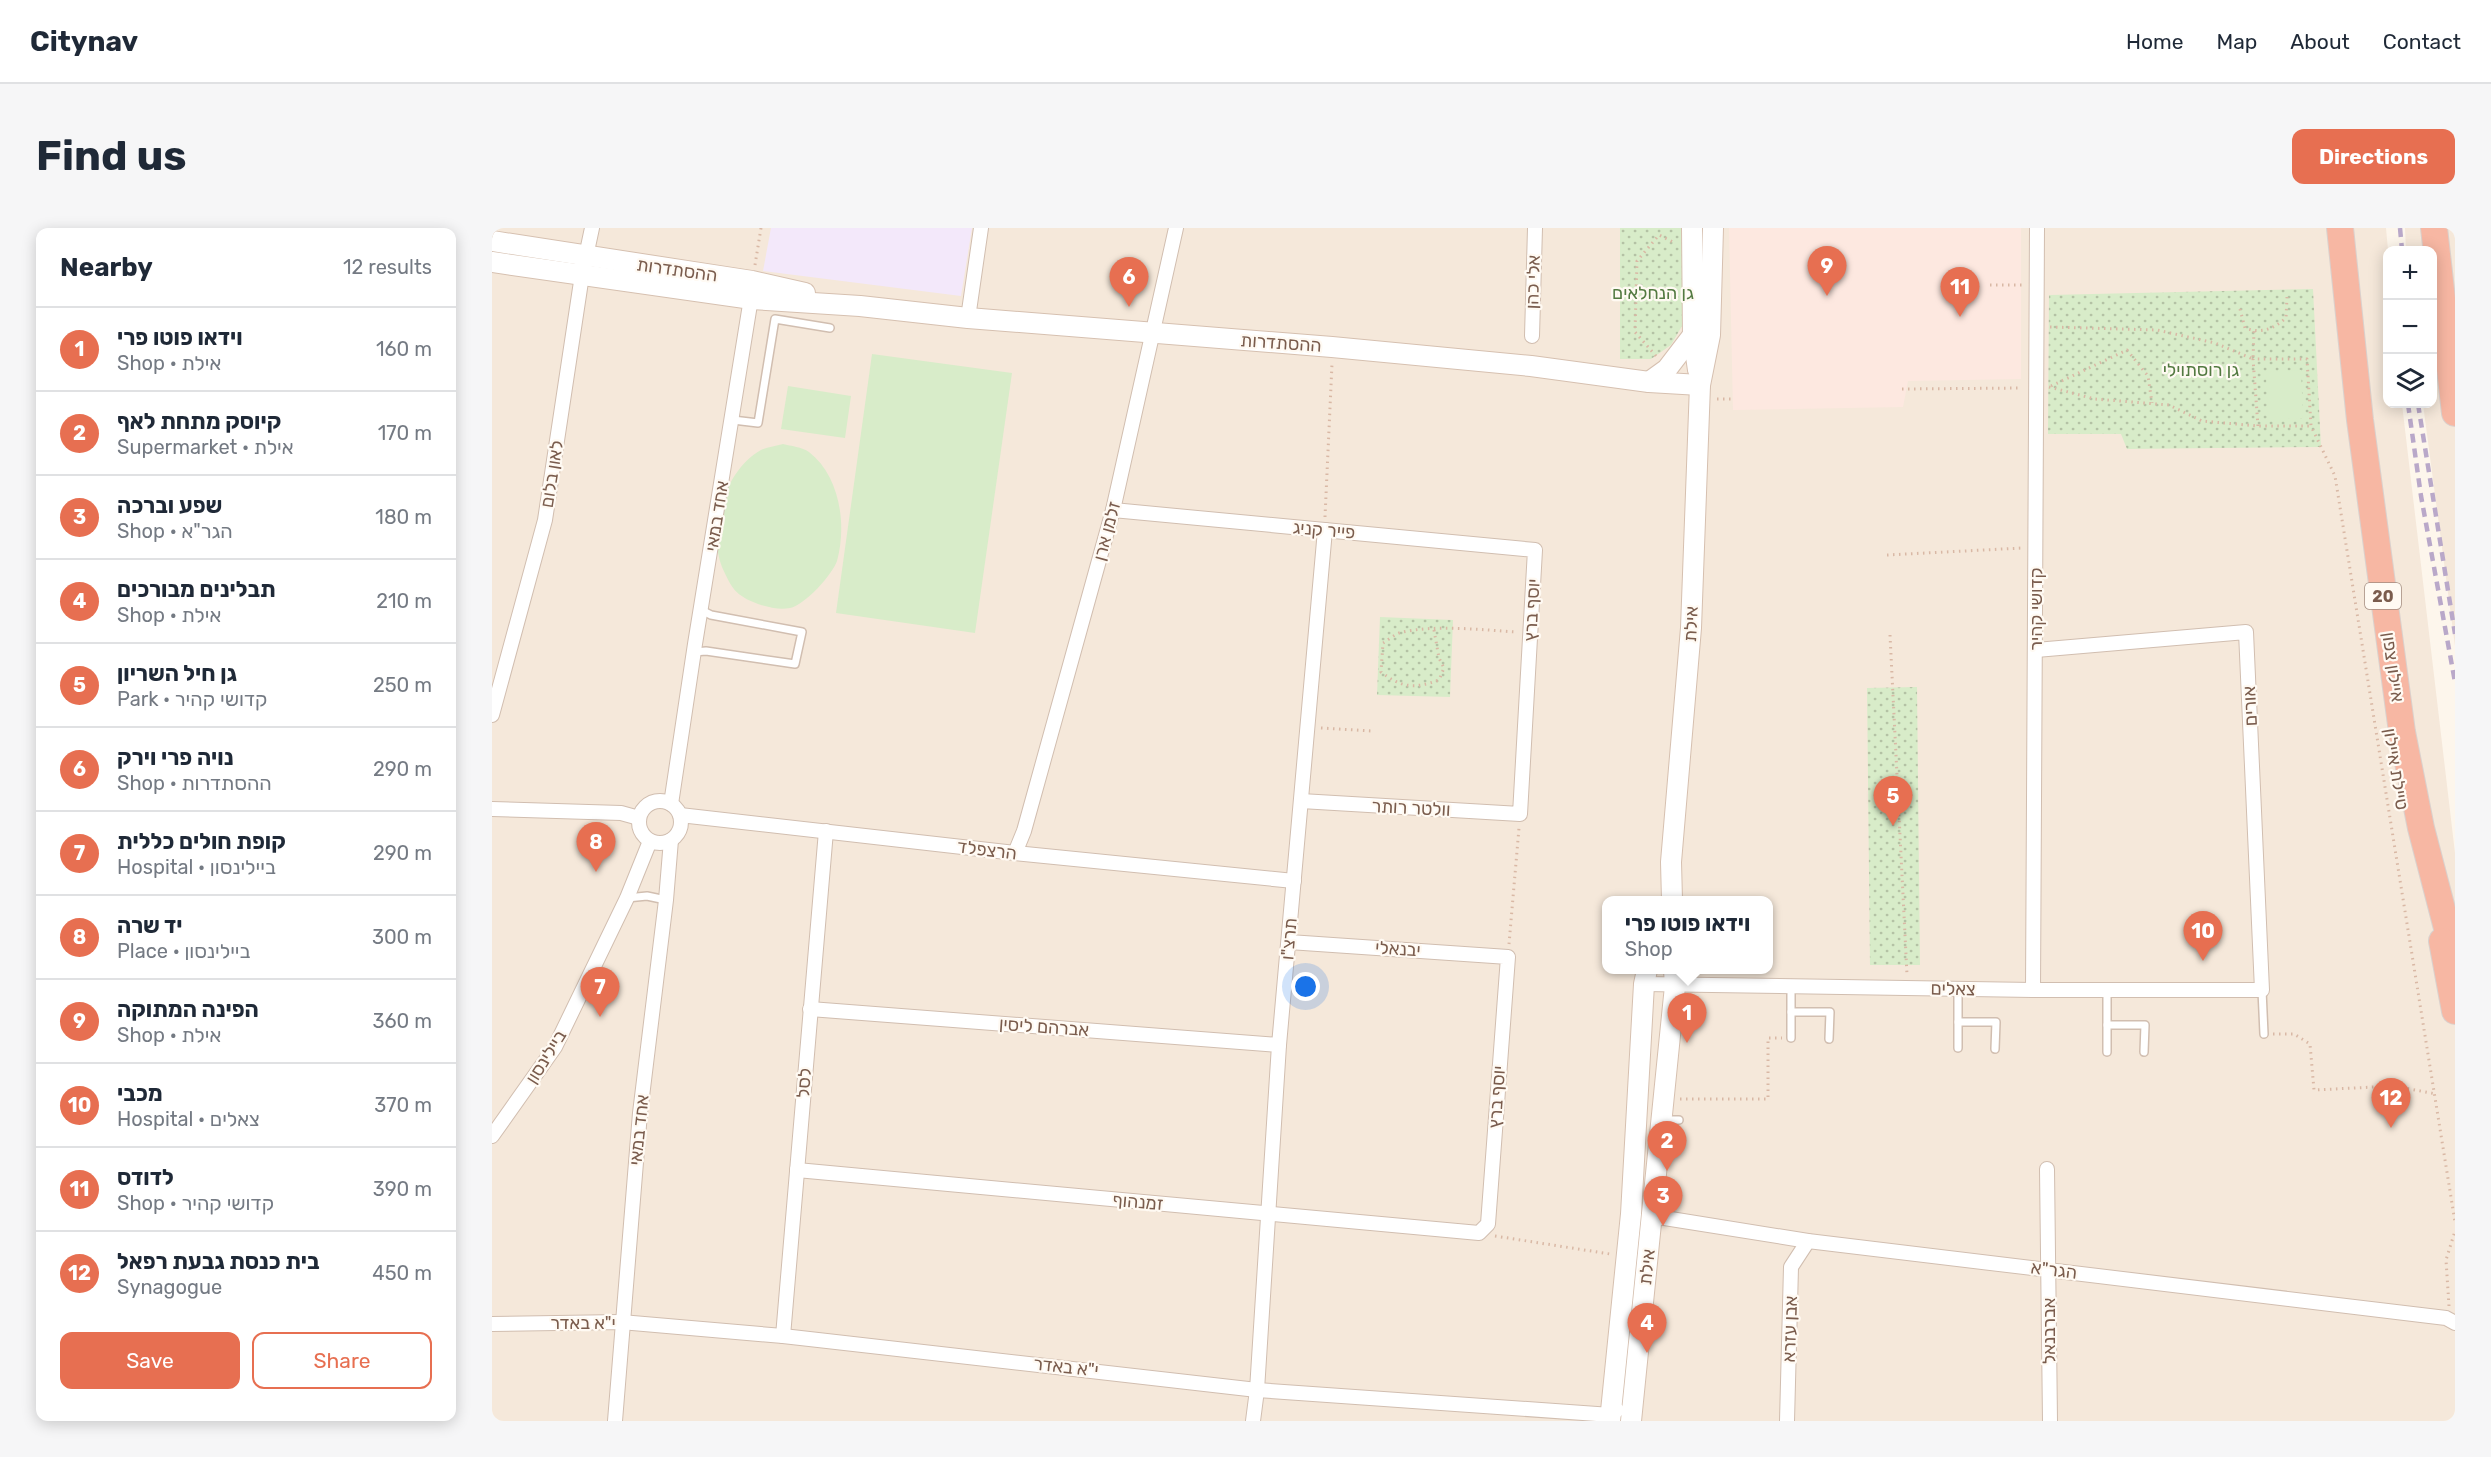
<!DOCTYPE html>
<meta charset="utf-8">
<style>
body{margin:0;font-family:Rubik,Heebo,sans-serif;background:#f6f6f7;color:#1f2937}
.controls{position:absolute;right:18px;top:18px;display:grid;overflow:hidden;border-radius:12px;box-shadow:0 3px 15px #0003}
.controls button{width:54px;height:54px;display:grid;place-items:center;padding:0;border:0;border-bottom:2px solid #e0e1e3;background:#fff;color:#1f2937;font:30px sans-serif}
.you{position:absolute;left:814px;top:759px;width:21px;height:21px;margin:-15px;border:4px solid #fff;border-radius:50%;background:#1a73e8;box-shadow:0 0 0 9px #1a73e833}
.badge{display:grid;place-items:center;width:39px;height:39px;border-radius:50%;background:#e76f51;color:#fff;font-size:20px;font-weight:700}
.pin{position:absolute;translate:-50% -50px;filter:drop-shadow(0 2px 3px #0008)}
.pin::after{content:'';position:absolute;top:32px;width:21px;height:18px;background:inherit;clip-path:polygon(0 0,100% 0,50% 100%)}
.popup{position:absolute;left:1110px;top:668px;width:171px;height:78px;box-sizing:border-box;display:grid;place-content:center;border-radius:12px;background:#fff;filter:drop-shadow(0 2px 4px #0005);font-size:20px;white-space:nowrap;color:#747a83}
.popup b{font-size:22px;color:#1f2937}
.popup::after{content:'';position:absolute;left:50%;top:100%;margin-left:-12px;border:12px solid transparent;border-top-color:#fff}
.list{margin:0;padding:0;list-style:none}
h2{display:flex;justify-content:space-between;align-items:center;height:78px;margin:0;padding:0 24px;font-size:26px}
h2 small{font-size:20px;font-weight:400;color:#747a83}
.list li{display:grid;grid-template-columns:39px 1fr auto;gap:18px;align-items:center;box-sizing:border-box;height:84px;padding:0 24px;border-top:2px solid #e0e1e3}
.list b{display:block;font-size:22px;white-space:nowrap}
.list p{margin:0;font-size:20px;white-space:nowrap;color:#747a83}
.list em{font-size:20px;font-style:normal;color:#747a83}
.actions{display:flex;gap:12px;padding:18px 24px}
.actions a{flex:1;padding:14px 0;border:2px solid #e76f51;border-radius:12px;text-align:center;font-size:21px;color:#e76f51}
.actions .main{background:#e76f51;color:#fff}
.icon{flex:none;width:33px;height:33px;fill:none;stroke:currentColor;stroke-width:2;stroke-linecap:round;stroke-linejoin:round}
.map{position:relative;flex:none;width:1963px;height:1193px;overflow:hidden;border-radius:12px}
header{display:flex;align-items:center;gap:36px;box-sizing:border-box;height:84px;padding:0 30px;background:#fff;border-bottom:2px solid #e0e1e3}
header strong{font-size:28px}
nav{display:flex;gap:33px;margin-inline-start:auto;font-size:21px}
.intro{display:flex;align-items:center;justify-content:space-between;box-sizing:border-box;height:144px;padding:0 36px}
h1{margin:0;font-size:42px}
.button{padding:15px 27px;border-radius:12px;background:#e76f51;color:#fff;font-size:21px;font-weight:700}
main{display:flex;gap:36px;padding:0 36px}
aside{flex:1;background:#fff;border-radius:12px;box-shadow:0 3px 15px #0003}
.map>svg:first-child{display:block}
.residential{fill:#f5e8da;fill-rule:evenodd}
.commercial{fill:#fde8e0}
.education{fill:#f3e8fa}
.grass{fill:url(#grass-dots)}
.pitch{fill:#d8ecc9}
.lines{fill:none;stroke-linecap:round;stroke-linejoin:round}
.lane-casing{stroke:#d1beb0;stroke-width:10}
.street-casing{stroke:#d1beb0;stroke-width:16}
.secondary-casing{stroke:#d6c0b0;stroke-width:22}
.highway-casing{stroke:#dad1cd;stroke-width:28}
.path{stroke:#d9b8a5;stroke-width:3;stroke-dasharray:1.5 4.5;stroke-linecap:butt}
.lane{stroke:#fff;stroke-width:7}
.street{stroke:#fff;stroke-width:14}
.secondary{stroke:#fff;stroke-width:20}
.highway{stroke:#f7b7a3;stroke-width:26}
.rail{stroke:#b9a8c9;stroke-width:4.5;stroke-dasharray:9 6;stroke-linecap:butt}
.labels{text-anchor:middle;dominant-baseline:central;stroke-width:4.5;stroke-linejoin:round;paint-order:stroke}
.shield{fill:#fffaf3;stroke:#a28b7f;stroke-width:1.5}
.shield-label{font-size:16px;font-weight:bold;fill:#7a5c4d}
.street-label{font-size:18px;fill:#7a5c4d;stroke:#fffaf3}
.park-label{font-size:18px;fill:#537a41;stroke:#fffaf3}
</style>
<header>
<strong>Citynav</strong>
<nav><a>Home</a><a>Map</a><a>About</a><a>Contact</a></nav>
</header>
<div class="intro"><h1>Find us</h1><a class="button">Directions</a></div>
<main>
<aside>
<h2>Nearby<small>12 results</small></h2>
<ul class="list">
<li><span class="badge">1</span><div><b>וידאו פוטו פרי</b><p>Shop · אילת</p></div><em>160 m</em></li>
<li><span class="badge">2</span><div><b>קיוסק מתחת לאף</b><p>Supermarket · אילת</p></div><em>170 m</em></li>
<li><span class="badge">3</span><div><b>שפע וברכה</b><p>Shop · הגר&quot;א</p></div><em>180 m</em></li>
<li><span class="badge">4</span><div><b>תבלינים מבורכים</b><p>Shop · אילת</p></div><em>210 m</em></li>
<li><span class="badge">5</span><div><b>גן חיל השריון</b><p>Park · קדושי קהיר</p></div><em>250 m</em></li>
<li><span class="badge">6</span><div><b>נויה פרי וירק</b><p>Shop · ההסתדרות</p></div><em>290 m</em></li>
<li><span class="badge">7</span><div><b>קופת חולים כללית</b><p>Hospital · ביילינסון</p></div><em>290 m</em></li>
<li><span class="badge">8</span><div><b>יד שרה</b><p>Place · ביילינסון</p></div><em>300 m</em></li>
<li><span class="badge">9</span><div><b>הפינה המתוקה</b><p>Shop · אילת</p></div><em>360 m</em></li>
<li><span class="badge">10</span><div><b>מכבי</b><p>Hospital · צאלים</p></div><em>370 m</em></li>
<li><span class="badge">11</span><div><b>לדודס</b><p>Shop · קדושי קהיר</p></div><em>390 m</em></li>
<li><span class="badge">12</span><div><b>בית כנסת גבעת רפאל</b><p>Synagogue</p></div><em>450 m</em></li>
</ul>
<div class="actions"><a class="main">Save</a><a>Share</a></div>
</aside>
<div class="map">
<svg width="1963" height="1193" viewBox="0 0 1963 1193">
<defs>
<pattern id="grass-dots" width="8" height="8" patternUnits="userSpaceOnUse" patternTransform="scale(1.5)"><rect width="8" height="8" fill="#d8ecc9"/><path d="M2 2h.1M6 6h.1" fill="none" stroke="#b4c2a5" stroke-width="1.8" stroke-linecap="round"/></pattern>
</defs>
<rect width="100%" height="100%" fill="#fdf6ec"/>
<g class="residential">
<path d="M 0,0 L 1894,0 L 1896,22 L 1896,176 L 1910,176 L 1963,625 L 1963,1193 L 0,1193 ZM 1114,672 L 1276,672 L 1276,742 L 1114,742 Z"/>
<path d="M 1913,0 L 1963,0 L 1963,418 L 1931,176 L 1940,176 L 1940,22 L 1914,22 Z"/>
</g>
<path class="commercial" d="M 1237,0 L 1529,0 L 1529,151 L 1416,153 L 1411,179 L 1241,182 Z"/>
<path class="education" d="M 279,0 L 480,0 L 469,68 L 271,43 Z"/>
<g class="grass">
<path d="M 1128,0 L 1193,0 L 1194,91 L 1179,117 L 1159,131 L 1128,131 Z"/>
<path d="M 1821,61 L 1829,219 L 1635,221 L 1629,206 L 1556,206 L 1557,67 Z"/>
<path d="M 888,389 L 961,392 L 958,469 L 885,467 Z"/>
<path d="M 1425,459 L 1428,737 L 1378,737 L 1375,460 Z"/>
</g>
<g class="pitch">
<path d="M 380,126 L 520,145 L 483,405 L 344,385 Z"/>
<path d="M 1809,142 L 1811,190 L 1776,192 L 1774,144 Z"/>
<path d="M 296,158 L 359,168 L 353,210 L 289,201 Z"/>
<path d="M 291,216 C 299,218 310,219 317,224 C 348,248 355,297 345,333 C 340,347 313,377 298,380 C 287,382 276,379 266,376 C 243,367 240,361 230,339 C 215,301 233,242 269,222 C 276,219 284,218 291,216 Z"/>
</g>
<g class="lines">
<defs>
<g id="lane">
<path d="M 241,192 L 266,195 L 283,91 L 338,100"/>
<path d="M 202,424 L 214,423 L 303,436 L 310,404 L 219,387 L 209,382"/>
<path d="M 135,670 L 155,668 L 174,672"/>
<path d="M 1299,759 L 1299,810"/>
<path d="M 1615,762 L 1615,824"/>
<path d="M 1770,762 L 1772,806"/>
<path d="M 1299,784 L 1338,784 L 1337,811"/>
<path d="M 1466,794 L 1504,794 L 1503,821"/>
<path d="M 1615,797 L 1653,797 L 1652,824"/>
<path d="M 1466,820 L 1466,761"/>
<path d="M 1172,892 L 1187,892"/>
</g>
<g id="street">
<path d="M 476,90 L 489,0"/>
<path d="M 1040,108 L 1043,0"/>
<path d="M 621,282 L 1043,322 L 1028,586 L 809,573"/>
<path d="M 0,487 L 53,292 L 90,47 L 100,0"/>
<circle cx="168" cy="594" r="21"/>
<path d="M 179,576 L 203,416 L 260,64"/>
<path d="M 0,581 L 129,585 L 147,590"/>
<path d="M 188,587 L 523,625 L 802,653"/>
<path d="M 523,625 L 532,603 L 621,282 L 684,0"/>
<path d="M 1152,756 L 1541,762 L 1770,762 L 1754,404 L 1544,422"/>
<path d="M 1541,762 L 1545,0"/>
<path d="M 318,781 L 787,817"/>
<path d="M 0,908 L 63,819 L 135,670 L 158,613"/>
<path d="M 1555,941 L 1558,1193"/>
<path d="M 305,942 L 987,1005 L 996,996 L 1016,729 L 797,714"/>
<path d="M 1160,988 L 1316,1013 L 1954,1090 L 1963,1095"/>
<path d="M 0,1096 L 129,1094 L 291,1108 L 765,1162 L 1119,1187 L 1125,1182"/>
<path d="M 291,1108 L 334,603"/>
<path d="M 123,1193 L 148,885 L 174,672 L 179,612"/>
<path d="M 761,1193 L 765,1162 L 787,817 L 833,302"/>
<path d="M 1295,1193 L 1299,1039 L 1316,1013"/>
</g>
<g id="secondary">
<path d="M 1200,0 L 1201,107 L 1206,142"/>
<path d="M 0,13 L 260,53 L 313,65"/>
<path d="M 0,34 L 260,71 L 368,78 L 476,90 L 840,119 L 1039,138 L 1157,154 L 1208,157"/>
<path d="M 1157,154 L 1175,141 L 1201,107"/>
<path d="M 1180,672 L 1179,634 L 1199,400 L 1208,157 L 1218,107 L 1221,0"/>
<path d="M 1118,1193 L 1139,986 L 1152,756 L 1155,742"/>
<path d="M 1139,1193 L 1183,758 L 1182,742"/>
</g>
<g id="highway">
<path d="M 1848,0 L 1868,192 L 1910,504 L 1929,600 L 1963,731"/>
<path d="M 1942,0 L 1963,185"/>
<path d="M 1950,713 L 1963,783"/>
</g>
</defs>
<use href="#lane" class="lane-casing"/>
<use href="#street" class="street-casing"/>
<use href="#secondary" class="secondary-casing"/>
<use href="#highway" class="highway-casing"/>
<g class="path">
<path d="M 263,37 L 269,0"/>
<path d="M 1498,57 L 1531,57"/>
<path d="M 1748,81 L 1753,100 C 1770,106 1781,101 1794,90 L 1795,69"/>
<path d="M 1558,99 L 1665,102 L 1723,115 L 1761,131 L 1762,103"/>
<path d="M 1164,128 L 1143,104 L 1145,33 L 1167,7 L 1183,15"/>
<path d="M 1559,158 L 1635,122 L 1656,148 L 1660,175"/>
<path d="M 1557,159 L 1603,171 L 1677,177 L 1710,193 L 1766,198 L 1819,198"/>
<path d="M 1410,161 L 1529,160"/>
<path d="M 1225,171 L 1241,171"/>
<path d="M 1766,198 L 1761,131 L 1815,131 L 1819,198 L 1843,248 L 1963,994"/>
<path d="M 833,289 L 840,136"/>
<path d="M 1395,327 L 1530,320"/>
<path d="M 942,402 L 947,430 L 952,440 L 947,452 C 922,461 910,460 889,444 L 891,415 C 896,412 902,407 907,405 C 941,396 990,402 1025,404"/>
<path d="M 1398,407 L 1415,747"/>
<path d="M 829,500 L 880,503"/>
<path d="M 1017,716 L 1027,600"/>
<path d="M 1781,806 L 1802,806 L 1818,816 L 1822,862 L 1902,858 L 1944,866"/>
<path d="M 1188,871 L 1276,871 L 1276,810 L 1290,810"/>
<path d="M 1003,1008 L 1118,1026"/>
<path d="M 1957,1078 L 1954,1032 L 1963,1003"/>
</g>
<use href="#lane" class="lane"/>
<use href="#street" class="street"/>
<use href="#secondary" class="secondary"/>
<use href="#highway" class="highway"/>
<g class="rail">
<path d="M 1908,0 L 1910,22"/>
<path d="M 1916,176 L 1929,268 L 1963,454"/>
<path d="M 1926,176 L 1963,406"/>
</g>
</g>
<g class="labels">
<rect class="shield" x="1873" y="355" width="36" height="26" rx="4.5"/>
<g class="shield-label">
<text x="1891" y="368">20</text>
</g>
<g class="street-label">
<text transform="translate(185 42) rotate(8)">ההסתדרות</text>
<text transform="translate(1041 54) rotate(-88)">אלי כהן</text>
<text transform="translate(789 115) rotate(4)">ההסתדרות</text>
<text transform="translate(60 246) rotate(-81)">לאון בלום</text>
<text transform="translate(225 288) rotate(-81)">אחד במאי</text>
<text transform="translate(832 302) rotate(5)">פייר קניג</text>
<text transform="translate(615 303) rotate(-75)">זלמן ארן</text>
<text transform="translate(1544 381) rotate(-90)">קדושי קהיר</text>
<text transform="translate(1040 382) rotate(-87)">יוסף ברץ</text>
<text transform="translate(1199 396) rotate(-87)">אילת</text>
<text transform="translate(1901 439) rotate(82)">איילון צפון</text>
<text transform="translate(1758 478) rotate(-93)">אורים</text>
<text transform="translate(1904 541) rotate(81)">טיילת איילון</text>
<text transform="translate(919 580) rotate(3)">וולטר רותר</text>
<text transform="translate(495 622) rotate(7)">הרצפלד</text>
<text transform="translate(797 711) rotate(-85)">תרצ"ו</text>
<text transform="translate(906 721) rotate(4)">יבנאלי</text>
<text transform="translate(1461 761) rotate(1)">צאלים</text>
<text transform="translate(552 799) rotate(4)">אברהם ליסין</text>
<text transform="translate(54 829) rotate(-58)">ביילינסון</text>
<text transform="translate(312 855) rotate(-86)">לסל</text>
<text transform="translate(1005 869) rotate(-86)">יוסף ברץ</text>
<text transform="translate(147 902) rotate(-84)">אחד במאי</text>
<text transform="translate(646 974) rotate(5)">זמנהוף</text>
<text transform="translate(1155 1039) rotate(-84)">אילת</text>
<text transform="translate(1562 1042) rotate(7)">הגר"א</text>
<text x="91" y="1095">י"א באדר</text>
<text transform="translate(1298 1101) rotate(-88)">אבן עזרא</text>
<text transform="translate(1557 1103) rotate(-90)">אברבנאל</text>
<text transform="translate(574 1139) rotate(6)">י"א באדר</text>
</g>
<g class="park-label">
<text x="1161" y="65">גן הנחלאים</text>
<text x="1709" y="142">גן רוסתוילי</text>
</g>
</g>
</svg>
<div class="controls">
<button>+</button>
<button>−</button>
<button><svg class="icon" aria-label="layers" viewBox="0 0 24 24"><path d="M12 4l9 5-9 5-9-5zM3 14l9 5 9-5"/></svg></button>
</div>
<div class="you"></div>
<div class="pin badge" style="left:1195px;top:815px">1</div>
<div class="popup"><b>וידאו פוטו פרי</b>Shop</div>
<div class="pin badge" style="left:1175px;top:943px">2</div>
<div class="pin badge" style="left:1171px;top:998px">3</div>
<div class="pin badge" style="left:1155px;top:1125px">4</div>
<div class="pin badge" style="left:1401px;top:598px">5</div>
<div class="pin badge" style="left:637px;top:79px">6</div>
<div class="pin badge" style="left:108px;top:789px">7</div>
<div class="pin badge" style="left:104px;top:644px">8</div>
<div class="pin badge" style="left:1335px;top:68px">9</div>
<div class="pin badge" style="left:1711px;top:733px">10</div>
<div class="pin badge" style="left:1468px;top:89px">11</div>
<div class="pin badge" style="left:1899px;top:900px">12</div>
</div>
</main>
